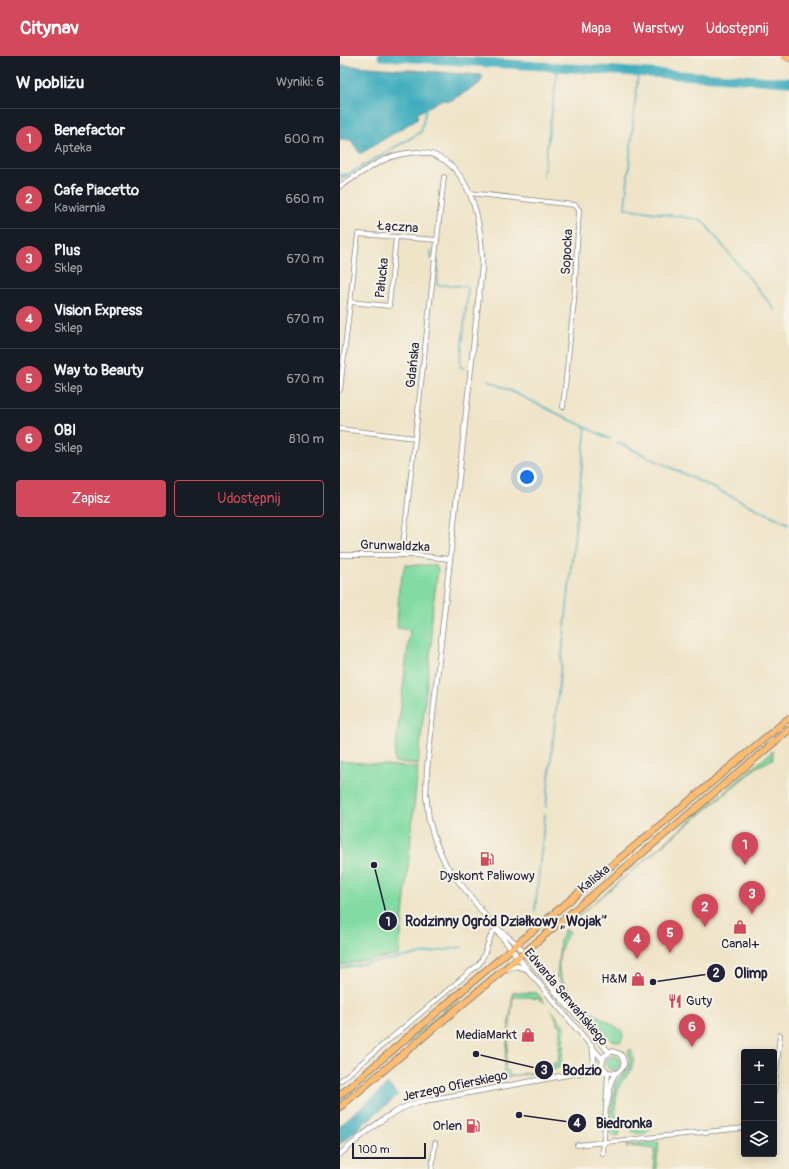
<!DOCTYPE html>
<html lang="pl">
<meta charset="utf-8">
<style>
body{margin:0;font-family:Pangolin,sans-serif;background:#20242c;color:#f1f3f6}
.controls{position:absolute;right:12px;bottom:12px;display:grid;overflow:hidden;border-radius:4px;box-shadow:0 2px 10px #0003}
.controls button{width:36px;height:36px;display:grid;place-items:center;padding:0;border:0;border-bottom:1px solid #363941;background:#171b24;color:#f1f3f6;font:20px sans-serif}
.scale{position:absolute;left:12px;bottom:10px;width:74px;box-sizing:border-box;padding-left:4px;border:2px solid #22223b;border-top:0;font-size:11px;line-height:14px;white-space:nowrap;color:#22223b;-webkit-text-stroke:3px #f7f3e8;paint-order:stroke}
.you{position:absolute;left:187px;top:421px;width:14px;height:14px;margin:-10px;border:3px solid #fff;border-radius:50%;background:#1a73e8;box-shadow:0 0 0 6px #1a73e833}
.badge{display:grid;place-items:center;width:26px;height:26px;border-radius:50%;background:#d1495b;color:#fff;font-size:13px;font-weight:700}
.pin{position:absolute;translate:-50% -33px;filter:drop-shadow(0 1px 2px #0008)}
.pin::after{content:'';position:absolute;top:21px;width:14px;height:12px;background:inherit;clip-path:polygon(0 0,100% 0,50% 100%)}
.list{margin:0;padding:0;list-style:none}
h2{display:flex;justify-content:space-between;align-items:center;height:52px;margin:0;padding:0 16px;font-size:17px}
h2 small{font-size:13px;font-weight:400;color:#9ea1a6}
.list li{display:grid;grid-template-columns:26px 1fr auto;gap:12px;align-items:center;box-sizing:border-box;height:60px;padding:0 16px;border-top:1px solid #363941}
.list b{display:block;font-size:15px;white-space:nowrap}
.list p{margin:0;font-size:13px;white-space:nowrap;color:#9ea1a6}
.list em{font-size:13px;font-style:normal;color:#9ea1a6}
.actions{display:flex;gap:8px;padding:12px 16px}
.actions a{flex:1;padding:9px 0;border:1px solid #d1495b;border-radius:4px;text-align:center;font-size:14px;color:#d1495b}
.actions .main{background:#d1495b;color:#fff}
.icon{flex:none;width:22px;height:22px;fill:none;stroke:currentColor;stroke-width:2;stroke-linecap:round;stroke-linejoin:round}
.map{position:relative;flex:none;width:449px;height:1113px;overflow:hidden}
header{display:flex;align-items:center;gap:24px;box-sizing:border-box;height:56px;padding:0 20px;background:#d1495b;color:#fff}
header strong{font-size:19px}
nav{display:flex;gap:22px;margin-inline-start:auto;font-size:14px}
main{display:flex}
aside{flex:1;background:#171b24}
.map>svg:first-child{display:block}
.green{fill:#81dba2;stroke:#527e6e}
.water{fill:#3fadbd;stroke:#30687c}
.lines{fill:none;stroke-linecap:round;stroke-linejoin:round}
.stream{stroke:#3fadbd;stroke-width:1.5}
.river{stroke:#3fadbd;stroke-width:9}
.minor-casing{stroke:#888382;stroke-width:5.5}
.tertiary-casing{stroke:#888382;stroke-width:6}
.primary-casing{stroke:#888382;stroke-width:8}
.motorway-casing{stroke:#888382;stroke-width:8}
.minor{stroke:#fff;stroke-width:4}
.tertiary{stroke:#fff;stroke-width:4.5}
.primary{stroke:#febc70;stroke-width:6}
.motorway{stroke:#febc70;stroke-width:7}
.labels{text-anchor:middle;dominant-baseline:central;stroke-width:4;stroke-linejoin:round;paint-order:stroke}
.street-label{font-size:13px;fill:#22223b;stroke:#f7f3e8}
.poi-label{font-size:13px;fill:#22223b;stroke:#f7f3e8;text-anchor:end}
.leader{fill:none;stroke:#22223b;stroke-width:1.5}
.callout-dot{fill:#22223b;stroke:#f7f3e8;stroke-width:1.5}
.mark-label{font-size:12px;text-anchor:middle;font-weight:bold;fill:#fff}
.callout-label{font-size:14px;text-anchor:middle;font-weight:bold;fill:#22223b;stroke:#f7f3e8;stroke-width:4;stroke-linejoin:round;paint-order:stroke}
</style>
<header>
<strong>Citynav</strong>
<nav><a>Mapa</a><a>Warstwy</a><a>Udostępnij</a></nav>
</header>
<main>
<aside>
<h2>W pobliżu<small>Wyniki: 6</small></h2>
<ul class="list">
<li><span class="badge">1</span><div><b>Benefactor</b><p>Apteka</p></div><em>600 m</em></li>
<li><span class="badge">2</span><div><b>Cafe Piacetto</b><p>Kawiarnia</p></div><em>660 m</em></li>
<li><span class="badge">3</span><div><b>Plus</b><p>Sklep</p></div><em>670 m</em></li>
<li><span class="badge">4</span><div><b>Vision Express</b><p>Sklep</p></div><em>670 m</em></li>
<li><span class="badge">5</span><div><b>Way to Beauty</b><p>Sklep</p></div><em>670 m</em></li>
<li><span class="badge">6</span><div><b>OBI</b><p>Sklep</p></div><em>810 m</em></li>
</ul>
<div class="actions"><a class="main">Zapisz</a><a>Udostępnij</a></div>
</aside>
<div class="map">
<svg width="449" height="1113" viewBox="0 0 449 1113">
<rect width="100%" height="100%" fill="#f7f3e8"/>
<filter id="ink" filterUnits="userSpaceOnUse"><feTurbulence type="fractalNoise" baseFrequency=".025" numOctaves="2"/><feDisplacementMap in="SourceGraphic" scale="8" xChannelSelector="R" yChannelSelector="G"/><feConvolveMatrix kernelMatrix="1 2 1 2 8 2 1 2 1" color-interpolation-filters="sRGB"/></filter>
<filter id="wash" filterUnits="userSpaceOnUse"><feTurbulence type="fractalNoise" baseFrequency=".012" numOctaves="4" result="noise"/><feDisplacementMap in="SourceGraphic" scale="16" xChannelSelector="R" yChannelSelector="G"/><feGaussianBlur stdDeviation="0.9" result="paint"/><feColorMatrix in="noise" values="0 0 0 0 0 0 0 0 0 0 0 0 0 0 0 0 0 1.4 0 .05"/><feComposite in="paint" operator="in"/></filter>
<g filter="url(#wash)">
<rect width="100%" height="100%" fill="#efe4c8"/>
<g class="green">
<path d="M 65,509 L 95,509 L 98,514 L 91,563 L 92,581 L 78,709 L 54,706 L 70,574 L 57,572 L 59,532 Z"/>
<path d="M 433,695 L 433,703 L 417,711 L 224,872 Z"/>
<path d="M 0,705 L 78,712 L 59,899 L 0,909 Z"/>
<path d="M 224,874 L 230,876 C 220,887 216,908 221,922 C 224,929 230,934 235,940 L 233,941 L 217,921 L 220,884 L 223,881 Z"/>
<path d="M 169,899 L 0,1047 L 0,1043 Z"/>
<path d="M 173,936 L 197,937 L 205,947 L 200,943 L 191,942 L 191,941 L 173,941 L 165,1014 L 169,1015 L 170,1020 L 197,1016 L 163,1022 Z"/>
<path d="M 236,942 L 247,953 L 281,974 L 283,979 L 281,986 L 270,984 L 235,943 Z"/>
<path d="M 211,954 L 225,971 L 221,1011 L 207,1014 L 214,1007 L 218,1008 L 221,970 L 218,969 L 217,964 Z"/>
<path d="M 291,993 C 294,1000 294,1011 289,1018 C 287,1021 283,1023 281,1027 C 276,1035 274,1056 277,1065 L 275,1068 L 280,1075 L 278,1080 L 273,1080 L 269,1076 L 269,1071 L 275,1026 L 287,1016 L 290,1007 L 288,995 Z"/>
<circle cx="273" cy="1007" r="7"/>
<path d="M 285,1065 L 290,1065 L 290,1068 L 312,1071 L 306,1077 C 293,1079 291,1075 285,1065 Z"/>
<path d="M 319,1086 L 316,1113 L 313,1113 L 315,1093 L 288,1090 L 287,1093 L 287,1089 Z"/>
</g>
<g class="water">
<path d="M 0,9 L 141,19 L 143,22 L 139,28 L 110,45 L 101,44 L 78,57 L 77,63 L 20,98 L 11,84 L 0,83 Z"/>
<path d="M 48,1028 L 58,1039 L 0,1088 L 0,1069 Z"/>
</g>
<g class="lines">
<g class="stream">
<path d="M 298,18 L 285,152 L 362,164 L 435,254"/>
<path d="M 0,119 L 9,118 L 81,76 L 86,53"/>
<path d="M 203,120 L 218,11"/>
<path d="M 0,123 L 7,119"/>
<path d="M 91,195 L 91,203"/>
<path d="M 98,204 L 97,229 L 126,230 L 128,232 L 120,310 L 124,312"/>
<path d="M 148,324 L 270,383"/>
<path d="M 277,386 L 449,468"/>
<path d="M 206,751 L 246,371"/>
<path d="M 195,855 L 205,758"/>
<path d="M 0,912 L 122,891"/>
</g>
<path class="river" d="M 42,0 L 449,26"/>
</g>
</g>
<g filter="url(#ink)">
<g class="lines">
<defs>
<g id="minor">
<path d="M 130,137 L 235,149 L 239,154 L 234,245 L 223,351"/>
<path d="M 10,246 L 49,250 L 56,181"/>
<path d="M 0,334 L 18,178 L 97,184"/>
<path d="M 0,373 L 75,382"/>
<path d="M 0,499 L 74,499 L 109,503"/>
<path d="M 62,499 L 104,121"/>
<path d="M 0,1025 L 139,908 C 148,896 146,882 157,872"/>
<path d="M 434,1038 L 440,979"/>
<path d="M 267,1050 L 272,1024 L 276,1017"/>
<path d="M 237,1089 L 404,1072"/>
<path d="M 263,1098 L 268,1017"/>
<path d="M 92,1113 L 95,1087"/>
</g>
<g id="tertiary">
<path d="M 0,130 C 19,119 40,102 62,98 C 127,84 143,163 142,211 L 87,713 L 86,739 L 89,764 L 95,785 L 106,809 L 187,913 L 262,1003"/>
<path d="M 157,872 L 177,888 L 219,940 L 269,996"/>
<path d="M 166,913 L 176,910 L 187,913"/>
<path d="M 249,1015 L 254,1004 L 252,990"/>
<path d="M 0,1098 C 25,1078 46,1056 78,1046 L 249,1015 L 276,1017 C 285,1013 286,1005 280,998 L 272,995 L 264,1000 L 262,1009 L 267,1016"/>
</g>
<g id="primary">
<path d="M 0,1039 L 171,893 L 449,662"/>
<path d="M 0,1051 L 449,674"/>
</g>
<path id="motorway" d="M 446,0 L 449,2"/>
</defs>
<use href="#minor" class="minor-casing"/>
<use href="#tertiary" class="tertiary-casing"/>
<use href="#primary" class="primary-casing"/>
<use href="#motorway" class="motorway-casing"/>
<use href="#minor" class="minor"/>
<use href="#tertiary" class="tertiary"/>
<use href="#primary" class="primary"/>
<use href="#motorway" class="motorway"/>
</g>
</g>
<defs>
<symbol id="fuel-bare" viewBox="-9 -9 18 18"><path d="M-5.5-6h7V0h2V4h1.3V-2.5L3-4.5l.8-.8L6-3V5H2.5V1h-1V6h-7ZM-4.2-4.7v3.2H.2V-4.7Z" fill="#d1495b" stroke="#f7f3e8" stroke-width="2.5" paint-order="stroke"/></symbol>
<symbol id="shop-bare" viewBox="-9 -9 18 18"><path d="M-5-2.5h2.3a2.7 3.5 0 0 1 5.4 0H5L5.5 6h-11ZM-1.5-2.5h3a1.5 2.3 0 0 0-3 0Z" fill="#d1495b" stroke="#f7f3e8" stroke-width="2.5" paint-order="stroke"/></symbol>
<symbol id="restaurant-bare" viewBox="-9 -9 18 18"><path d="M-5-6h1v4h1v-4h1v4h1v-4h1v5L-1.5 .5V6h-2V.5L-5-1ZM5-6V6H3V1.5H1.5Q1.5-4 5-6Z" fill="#d1495b" stroke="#f7f3e8" stroke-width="2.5" paint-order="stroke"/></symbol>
</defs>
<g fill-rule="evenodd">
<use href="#fuel-bare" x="137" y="793" width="20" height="20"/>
<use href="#shop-bare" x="390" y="861" width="20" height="20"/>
<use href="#shop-bare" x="288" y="913" width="20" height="20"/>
<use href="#restaurant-bare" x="325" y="935" width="20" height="20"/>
<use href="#shop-bare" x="178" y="969" width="20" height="20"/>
<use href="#fuel-bare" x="123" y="1060" width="20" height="20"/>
</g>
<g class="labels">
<g class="street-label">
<text transform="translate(58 171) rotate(4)">Łączna</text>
<text transform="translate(227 196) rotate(-87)">Sopocka</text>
<text transform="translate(42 222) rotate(-84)">Pałucka</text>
<text transform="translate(73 309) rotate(-84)">Gdańska</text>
<text transform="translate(55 490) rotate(2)">Grunwaldzka</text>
<text transform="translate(254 823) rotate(-40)">Kaliska</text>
<text transform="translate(226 941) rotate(50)">Edwarda Serwańskiego</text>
<text transform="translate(115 1030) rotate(-12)">Jerzego Ofierskiego</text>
</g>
<g class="poi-label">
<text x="147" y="820" text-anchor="middle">Dyskont Paliwowy</text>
<text x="400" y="888" text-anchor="middle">Canal+</text>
<text x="287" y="923">H&amp;M</text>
<text x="346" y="945" text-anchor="start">Guty</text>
<text x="177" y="979">MediaMarkt</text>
<text x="122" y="1070">Orlen</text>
</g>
</g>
<path class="leader" d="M34 809L48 865M313 926L376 917M136 998L204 1014M179 1059L237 1067"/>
<g class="callout-dot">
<circle cx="34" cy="809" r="4"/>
<circle cx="313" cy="926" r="4"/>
<circle cx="136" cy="998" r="4"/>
<circle cx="179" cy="1059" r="4"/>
<circle cx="48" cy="865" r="10"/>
<circle cx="376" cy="917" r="10"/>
<circle cx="204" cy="1014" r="10"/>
<circle cx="237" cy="1067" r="10"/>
</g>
<g class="mark-label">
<text x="48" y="870">1</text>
<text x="376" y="921">2</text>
<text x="204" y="1018">3</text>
<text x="237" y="1071">4</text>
</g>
<g class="callout-label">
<text x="166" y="870">Rodzinny Ogród Działkowy „Wojak”</text>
<text x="411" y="922">Olimp</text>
<text x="242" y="1019">Bodzio</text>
<text x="284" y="1072">Biedronka</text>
</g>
</svg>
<div class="controls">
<button>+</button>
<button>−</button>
<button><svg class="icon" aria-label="layers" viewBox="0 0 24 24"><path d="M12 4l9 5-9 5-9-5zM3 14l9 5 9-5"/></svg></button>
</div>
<div class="scale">100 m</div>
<div class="you"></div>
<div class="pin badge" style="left:405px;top:809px">1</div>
<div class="pin badge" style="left:365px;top:871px">2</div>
<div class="pin badge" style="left:412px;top:858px">3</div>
<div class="pin badge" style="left:297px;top:903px">4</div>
<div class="pin badge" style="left:330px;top:897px">5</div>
<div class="pin badge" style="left:352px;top:991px">6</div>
</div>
</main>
